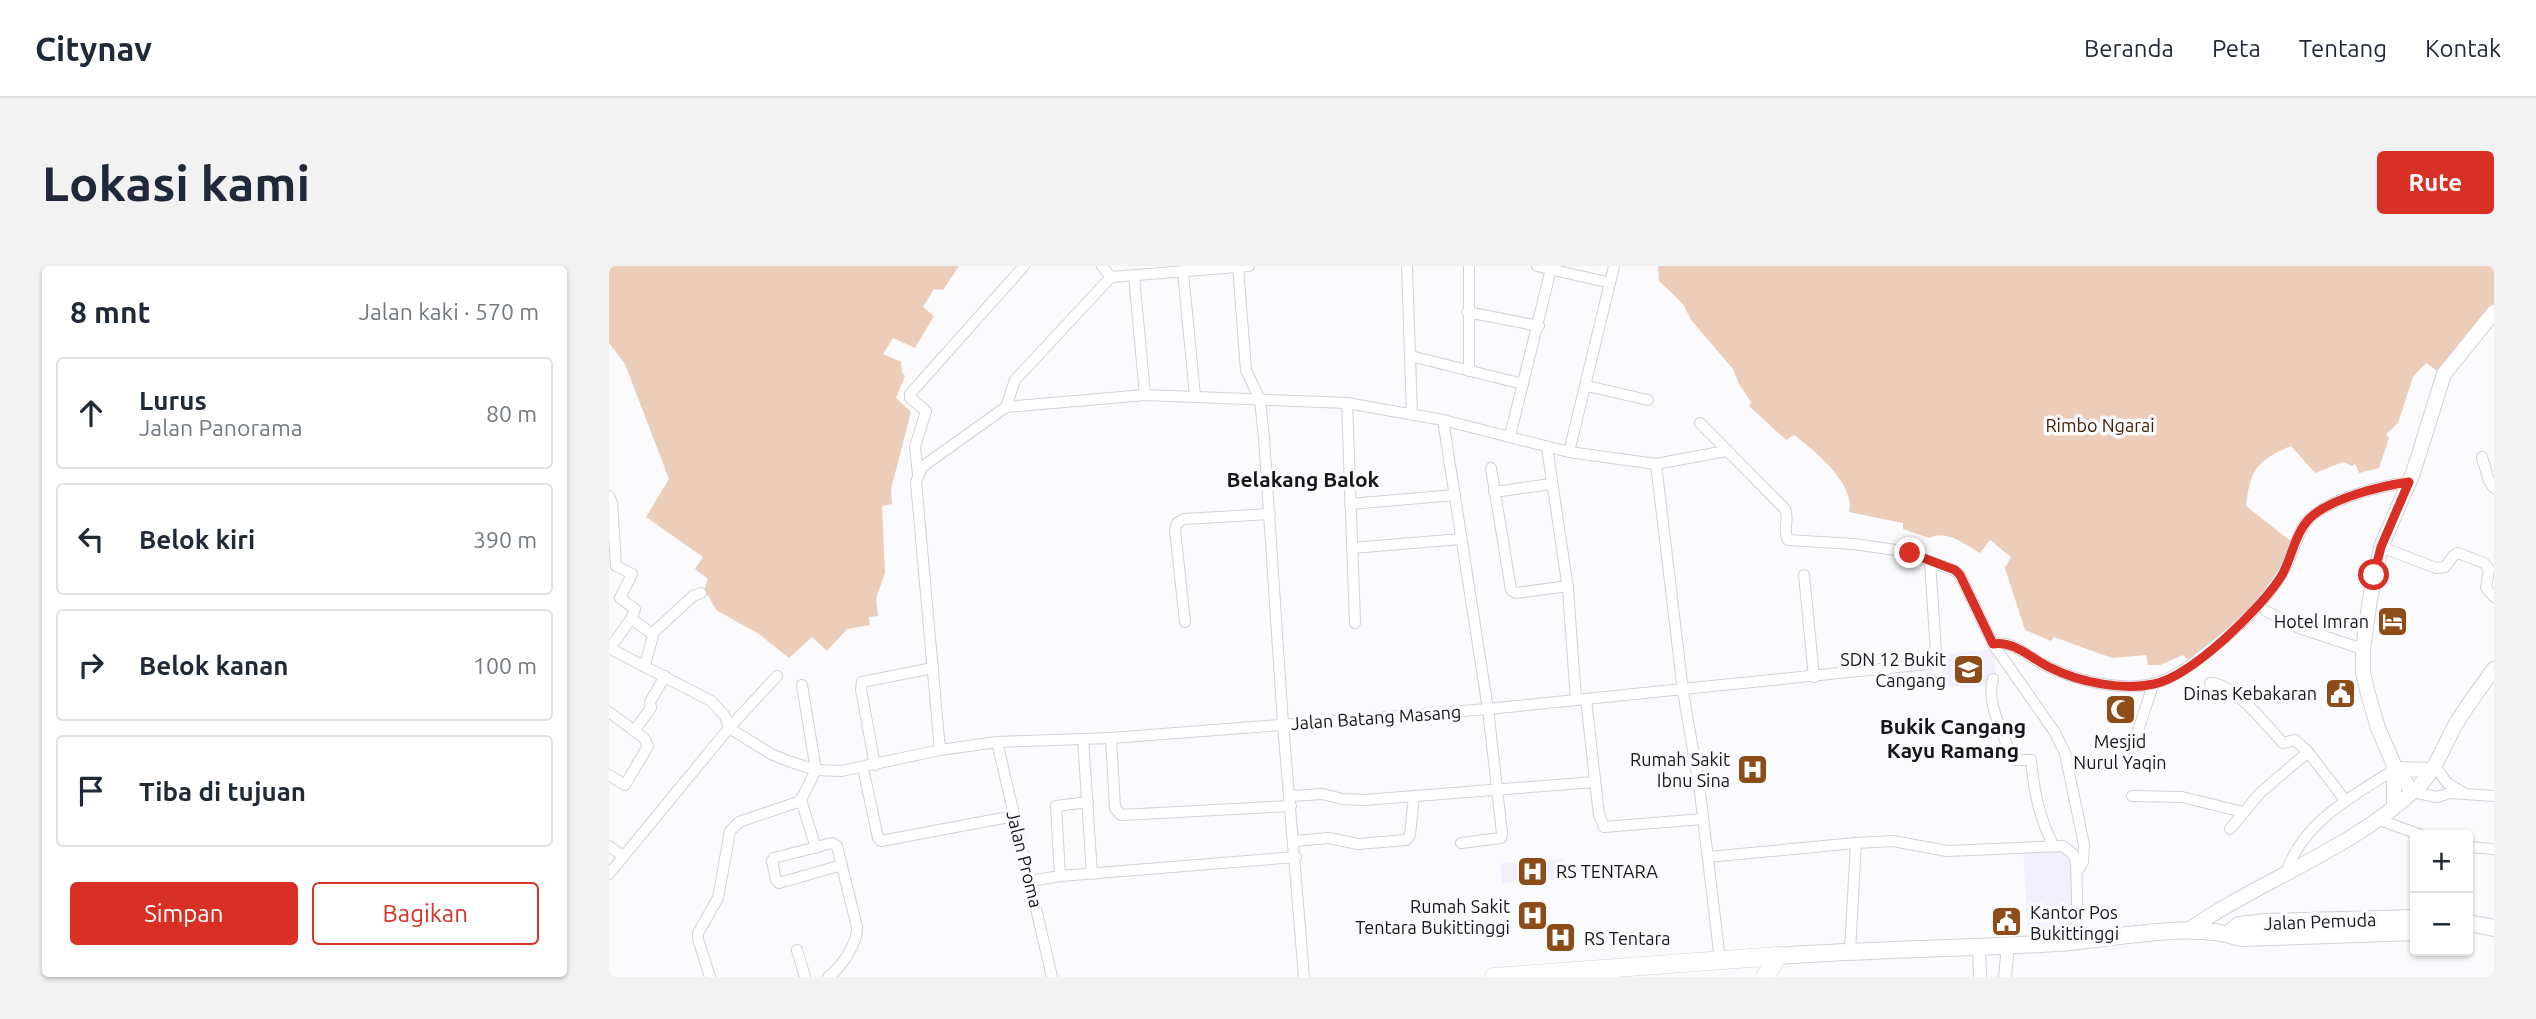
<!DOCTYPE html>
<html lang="id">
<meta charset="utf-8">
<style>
body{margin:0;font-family:Ubuntu,sans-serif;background:#f2f2f3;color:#1f2937}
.controls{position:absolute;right:21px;bottom:21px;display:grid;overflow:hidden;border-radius:7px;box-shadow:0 2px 5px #0004}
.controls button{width:63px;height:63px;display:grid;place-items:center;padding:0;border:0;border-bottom:2px solid #e0e1e3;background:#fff;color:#1f2937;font:35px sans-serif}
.stop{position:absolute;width:21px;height:21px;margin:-16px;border:5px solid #d93025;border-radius:50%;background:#fff}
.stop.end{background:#d93025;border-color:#fff;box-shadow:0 2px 7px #0008}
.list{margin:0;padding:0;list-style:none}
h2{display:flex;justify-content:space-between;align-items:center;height:91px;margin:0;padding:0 28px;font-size:30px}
h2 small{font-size:23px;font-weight:400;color:#747a83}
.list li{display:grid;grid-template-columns:46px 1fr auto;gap:21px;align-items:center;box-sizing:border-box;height:112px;margin:0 14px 14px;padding:0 14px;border:2px solid #e0e1e3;border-radius:7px}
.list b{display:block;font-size:26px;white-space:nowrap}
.list p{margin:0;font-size:23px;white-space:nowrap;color:#747a83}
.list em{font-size:23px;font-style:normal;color:#747a83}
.actions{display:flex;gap:14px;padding:21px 28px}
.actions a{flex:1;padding:16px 0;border:2px solid #d93025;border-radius:7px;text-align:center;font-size:24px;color:#d93025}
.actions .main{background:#d93025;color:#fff}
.icon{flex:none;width:38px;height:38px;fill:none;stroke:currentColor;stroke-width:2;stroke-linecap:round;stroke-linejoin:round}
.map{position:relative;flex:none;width:1885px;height:711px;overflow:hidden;border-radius:7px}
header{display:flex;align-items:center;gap:42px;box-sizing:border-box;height:98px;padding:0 35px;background:#fff;border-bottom:2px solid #e0e1e3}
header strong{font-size:33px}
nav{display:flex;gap:38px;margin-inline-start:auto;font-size:24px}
.intro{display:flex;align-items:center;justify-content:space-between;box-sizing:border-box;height:168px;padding:0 42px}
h1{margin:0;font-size:49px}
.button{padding:18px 32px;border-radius:7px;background:#d93025;color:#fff;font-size:24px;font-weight:700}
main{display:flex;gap:42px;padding:0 42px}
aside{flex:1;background:#fff;border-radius:7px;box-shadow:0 2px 5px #0004}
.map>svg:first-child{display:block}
.built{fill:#f2f0fe}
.green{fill:#ebcdba}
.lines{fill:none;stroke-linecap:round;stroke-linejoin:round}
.minor-casing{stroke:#d2d1d8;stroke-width:12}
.tertiary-casing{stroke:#d2d1d8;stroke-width:14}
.secondary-casing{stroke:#d2d1d8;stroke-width:16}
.primary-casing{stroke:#d2d1d8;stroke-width:18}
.trunk-casing{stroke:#d2d1d8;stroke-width:19}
.minor{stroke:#fff;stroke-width:10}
.tertiary{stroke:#fff;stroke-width:12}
.secondary{stroke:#fff;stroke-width:14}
.primary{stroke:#fff;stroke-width:16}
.trunk{stroke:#fff;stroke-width:18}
.route{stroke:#d93025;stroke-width:9}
.labels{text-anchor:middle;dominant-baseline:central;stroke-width:7;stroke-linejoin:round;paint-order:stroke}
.park-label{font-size:18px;fill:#482201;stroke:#fbfbfe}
.poi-label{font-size:18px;fill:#171719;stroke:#fbfbfe;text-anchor:end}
.street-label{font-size:18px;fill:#171719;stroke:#fbfbfe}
.quarter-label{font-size:21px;font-weight:bold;fill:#171719;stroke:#fbfbfe}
</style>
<header>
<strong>Citynav</strong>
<nav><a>Beranda</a><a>Peta</a><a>Tentang</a><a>Kontak</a></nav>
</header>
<div class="intro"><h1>Lokasi kami</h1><a class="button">Rute</a></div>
<main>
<aside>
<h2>8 mnt<small>Jalan kaki · 570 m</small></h2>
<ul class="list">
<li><svg class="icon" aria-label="ahead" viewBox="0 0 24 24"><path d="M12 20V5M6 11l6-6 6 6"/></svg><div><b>Lurus</b><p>Jalan Panorama</p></div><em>80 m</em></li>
<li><svg class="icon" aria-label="left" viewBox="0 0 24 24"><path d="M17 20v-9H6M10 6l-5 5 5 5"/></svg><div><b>Belok kiri</b></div><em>390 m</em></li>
<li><svg class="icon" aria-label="right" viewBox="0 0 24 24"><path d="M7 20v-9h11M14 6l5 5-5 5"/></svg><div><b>Belok kanan</b></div><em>100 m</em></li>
<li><svg class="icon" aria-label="arrive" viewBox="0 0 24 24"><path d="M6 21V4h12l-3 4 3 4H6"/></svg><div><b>Tiba di tujuan</b></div></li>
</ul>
<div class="actions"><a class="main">Simpan</a><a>Bagikan</a></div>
</aside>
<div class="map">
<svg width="1885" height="711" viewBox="0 0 1885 711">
<rect width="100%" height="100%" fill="#fbfbfe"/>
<g class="built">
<path d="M 1384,383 L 1388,416 L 1379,420 L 1334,421 L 1334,389 Z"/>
<path d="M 1450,582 L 1462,593 L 1465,664 L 1419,669 L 1414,583 Z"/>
<path d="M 955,593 L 957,613 L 893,617 L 892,597 Z"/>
</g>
<g class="green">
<path d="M 0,0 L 350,0 L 334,24 L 325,23 L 314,41 L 325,50 L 306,82 L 284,72 L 274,88 L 292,96 L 293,106 L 296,110 L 287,132 L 302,146 L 282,223 L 283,238 L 273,240 L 276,307 L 267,332 L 269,350 L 260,351 L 261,359 L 238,363 L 218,385 L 203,371 L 180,392 L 150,368 L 107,344 L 100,331 L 94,326 L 99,313 L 86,303 L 94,291 L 37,251 L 60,213 L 16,98 L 0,77 Z"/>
<path d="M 1049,0 L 1885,0 L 1885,48 L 1834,109 L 1817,97 L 1804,111 L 1789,157 L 1777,168 L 1780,172 L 1770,202 L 1750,207 L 1746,198 L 1743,200 L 1734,196 L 1706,207 L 1682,180 C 1648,194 1641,204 1637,240 L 1688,280 L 1678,307 L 1582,397 L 1574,389 L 1551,399 L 1539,399 L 1537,389 L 1503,392 L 1445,371 L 1442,375 L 1416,364 L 1396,302 L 1402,291 L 1381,274 L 1371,287 C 1355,278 1338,263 1320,272 L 1294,263 L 1294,257 L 1240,246 C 1247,218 1205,184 1185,169 L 1177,174 L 1140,140 L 1142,136 L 1130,118 L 1124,103 L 1082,54 L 1074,38 L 1050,15 Z"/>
</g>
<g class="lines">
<defs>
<g id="minor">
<path d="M 493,0 L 502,11"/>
<path d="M 798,0 L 803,149"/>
<path d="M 860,0 L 860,105"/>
<path d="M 928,0 L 1001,17"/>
<path d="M 629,1 L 637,104 L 651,134 L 655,172 L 674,458 L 695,711"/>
<path d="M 574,6 L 586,130"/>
<path d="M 525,10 L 536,129"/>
<path d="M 858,46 L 930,60"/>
<path d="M 802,90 L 914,118"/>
<path d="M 978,120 L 1039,134"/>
<path d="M 738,137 L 746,357"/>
<path d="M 397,141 L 406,114 L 502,11 L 640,0"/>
<path d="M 834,154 L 879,443 L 893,567 L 892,572 L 852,577"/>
<path d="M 1091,157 L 1176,243 C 1181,253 1173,264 1179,274 L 1245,278 L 1294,285 L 1346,305 L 1351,309 L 1384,378 L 1445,465 L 1456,487 L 1475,579 L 1474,596 L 1468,606"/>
<path d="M 901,170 L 942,3"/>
<path d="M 938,181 L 959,323 L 967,434"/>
<path d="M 960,186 L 1005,0"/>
<path d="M 1873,191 L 1880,215 L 1885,222"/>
<path d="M 1047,198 L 1074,425 L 1091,526 L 1111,694"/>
<path d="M 882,202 L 902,324 L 907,327 L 959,320"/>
<path d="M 309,208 L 306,181 L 317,145 L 301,132 L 301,128 L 415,0"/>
<path d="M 885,226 L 942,218"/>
<path d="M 0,230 L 3,237 L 7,300 L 23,308 L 11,332 L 26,343 L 22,353 L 44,368"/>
<path d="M 741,238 L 846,229"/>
<path d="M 1772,281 L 1827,302 L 1836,301 L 1845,289 L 1849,287 L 1875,297 L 1880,303 L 1877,322 L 1885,331"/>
<path d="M 743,282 L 852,273"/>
<path d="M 1195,309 L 1205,411"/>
<path d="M 1657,345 L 1690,362 L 1754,383"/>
<path d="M 576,356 L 566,264 L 568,257 L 575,253 L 661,248"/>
<path d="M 1384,378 C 1403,374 1417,389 1432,397 C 1464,415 1521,429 1555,414 C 1570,408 1583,398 1595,388 C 1627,364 1655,339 1675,304 C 1685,288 1687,266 1701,252 C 1722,232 1772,220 1800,216"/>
<path d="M 0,382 L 102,435 L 116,450 L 120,462 L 0,608"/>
<path d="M 1,382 L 22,353"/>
<path d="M 36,399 L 45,366 L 84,330 L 92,327"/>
<path d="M 168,410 L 120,462 L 162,488 L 179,495 L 207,504 L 232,505 L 331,484 L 388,476 L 502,472 L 879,443 L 1319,398 L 1324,395 L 1327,387 L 1321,295"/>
<path d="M 1384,413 C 1376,437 1396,470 1404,494 L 1422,494 C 1425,525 1430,551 1444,579"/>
<path d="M 1601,417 C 1624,416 1659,461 1674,477 L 1686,474 L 1699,486 L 1736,534"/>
<path d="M 977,433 L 990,549 L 995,561 L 1094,553"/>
<path d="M 0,446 L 35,472 L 39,480 L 16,519 L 0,509"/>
<path d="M 25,465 L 42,442 L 41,436 L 56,410"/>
<path d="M 502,472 L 506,542 L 512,549 L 682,540"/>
<path d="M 474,473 L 483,608"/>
<path d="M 388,476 L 443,711"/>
<path d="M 1524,480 L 1544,419"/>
<path d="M 331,484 L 307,216 L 313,201 L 397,141 L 536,129 L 738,137 L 834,154 L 960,186 L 1047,198 L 1117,185"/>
<path d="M 1825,498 L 1838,517 L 1853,526"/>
<path d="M 266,499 L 252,424 L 253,416 L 324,402"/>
<path d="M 254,502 L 269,572 L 272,575 L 405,550"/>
<path d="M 1803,526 L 1828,531 L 1841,527 L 1885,530"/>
<path d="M 681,530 L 714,528 L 733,533 L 755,534 L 986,516"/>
<path d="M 1523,530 L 1573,531 L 1634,546"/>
<path d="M 192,534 L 207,582"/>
<path d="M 479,536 L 447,540 L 451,610 L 687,591"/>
<path d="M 1768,553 L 1812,569"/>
<path d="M 1621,563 L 1651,527 L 1699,486"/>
<path d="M 685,575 L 720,572 L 749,578 L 797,574 L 801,569 L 805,530"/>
<path d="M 0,580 L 14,590"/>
<path d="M 1859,581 L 1885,583"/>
<path d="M 1099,591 L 1247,577 L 1284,575 L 1338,585 L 1454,580 L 1463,587 L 1467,594 L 1469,676"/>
<path d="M 1677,607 C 1693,557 1743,530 1785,504"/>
<path d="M 422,615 L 451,610"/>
<path d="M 188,684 L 196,711"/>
<path d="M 1241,685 L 1247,577"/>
<path d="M 101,711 L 89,673 L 89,667 L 109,632 L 121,565 L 130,556 L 189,536 L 194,530 L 207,504 L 193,419"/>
<path d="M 219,711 C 232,702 249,677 248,661 L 228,580 L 223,577 L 165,592 L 163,595 L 167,614 L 170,617 L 233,599"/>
</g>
<g id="tertiary">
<path d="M 1370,680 L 1371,711"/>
<path d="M 1396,711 L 1399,680"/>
</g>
<g id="secondary">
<path d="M 1785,499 L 1785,540"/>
<path d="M 1787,503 L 1821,504"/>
<path d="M 1803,526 L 1785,499 L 1769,462 L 1758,424 L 1754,406 L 1754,383 L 1761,333 L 1772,281 L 1804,207 L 1835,108 L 1885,46"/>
<path d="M 1578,665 C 1651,614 1746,582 1810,520 C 1827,504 1836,477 1848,456 C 1859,438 1872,421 1885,403"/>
</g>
<g id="primary">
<path d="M 1859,657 L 1885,662"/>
<path d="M 1619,668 L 1630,659 L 1658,656 L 1806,652"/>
<path d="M 1169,690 C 1261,683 1354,683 1447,677 C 1502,674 1580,654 1632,672 L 1806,666"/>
</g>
<g id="trunk">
<path d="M 885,711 L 1169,690"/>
<path d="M 1156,711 L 1169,690"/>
</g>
</defs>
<use href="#minor" class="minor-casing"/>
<use href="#tertiary" class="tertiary-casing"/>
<use href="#secondary" class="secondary-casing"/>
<use href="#primary" class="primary-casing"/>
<use href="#trunk" class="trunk-casing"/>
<use href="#minor" class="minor"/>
<use href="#tertiary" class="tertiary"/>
<use href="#secondary" class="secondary"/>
<use href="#primary" class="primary"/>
<use href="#trunk" class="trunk"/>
</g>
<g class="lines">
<path class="route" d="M 1301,287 L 1346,304 L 1351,309 L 1384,378 C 1405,374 1424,394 1442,402 C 1470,416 1514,425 1545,418 C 1583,410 1653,342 1673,309 C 1683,291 1686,267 1701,252 C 1722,232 1772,220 1800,216 L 1772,281 L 1765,309"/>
</g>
<defs>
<symbol id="hotel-square" viewBox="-11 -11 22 22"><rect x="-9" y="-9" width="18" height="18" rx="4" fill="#8e4d18" stroke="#fbfbfe"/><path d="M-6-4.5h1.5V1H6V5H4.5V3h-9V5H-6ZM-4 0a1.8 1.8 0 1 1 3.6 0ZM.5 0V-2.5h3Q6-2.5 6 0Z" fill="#fff"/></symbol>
<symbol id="school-square" viewBox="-11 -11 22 22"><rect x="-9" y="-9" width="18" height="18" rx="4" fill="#8e4d18" stroke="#fbfbfe"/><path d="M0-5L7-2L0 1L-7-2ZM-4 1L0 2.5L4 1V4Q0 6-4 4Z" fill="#fff"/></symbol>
<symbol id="civic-square" viewBox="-11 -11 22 22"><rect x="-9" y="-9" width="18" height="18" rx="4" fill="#8e4d18" stroke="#fbfbfe"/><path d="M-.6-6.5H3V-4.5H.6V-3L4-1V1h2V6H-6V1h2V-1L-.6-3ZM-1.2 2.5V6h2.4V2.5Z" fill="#fff"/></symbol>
<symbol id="mosque-square" viewBox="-11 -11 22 22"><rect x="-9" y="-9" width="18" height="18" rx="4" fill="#8e4d18" stroke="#fbfbfe"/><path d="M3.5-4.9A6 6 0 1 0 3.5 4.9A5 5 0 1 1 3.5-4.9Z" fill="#fff"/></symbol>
<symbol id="hospital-square" viewBox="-11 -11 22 22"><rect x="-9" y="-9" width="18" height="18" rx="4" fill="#8e4d18" stroke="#fbfbfe"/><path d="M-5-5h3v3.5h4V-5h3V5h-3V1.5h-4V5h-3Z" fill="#fff"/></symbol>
</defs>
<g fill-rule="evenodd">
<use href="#hotel-square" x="1766" y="338" width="35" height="35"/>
<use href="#school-square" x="1342" y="386" width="35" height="35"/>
<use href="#civic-square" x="1714" y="410" width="35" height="35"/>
<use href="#mosque-square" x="1494" y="426" width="35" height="35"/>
<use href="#hospital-square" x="1126" y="486" width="35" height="35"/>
<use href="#hospital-square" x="906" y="588" width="35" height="35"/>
<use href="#hospital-square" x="906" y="632" width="35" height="35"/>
<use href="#civic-square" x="1380" y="638" width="35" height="35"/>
<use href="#hospital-square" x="934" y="654" width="35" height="35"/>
</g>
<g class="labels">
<g class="park-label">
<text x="1491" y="159">Rimbo Ngarai</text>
</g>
<g class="poi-label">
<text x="1760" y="355">Hotel Imran</text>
<text x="1337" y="393">SDN 12 Bukit<tspan x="1337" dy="21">Cangang</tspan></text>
<text x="1708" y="427">Dinas Kebakaran</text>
<text x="1511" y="475" text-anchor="middle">Mesjid<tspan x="1511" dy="21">Nurul Yaqin</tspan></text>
<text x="1121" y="493">Rumah Sakit<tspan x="1121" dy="21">Ibnu Sina</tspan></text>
<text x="947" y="605" text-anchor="start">RS TENTARA</text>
<text x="901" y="640">Rumah Sakit<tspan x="901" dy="21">Tentara Bukittinggi</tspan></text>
<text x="1421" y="646" text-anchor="start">Kantor Pos<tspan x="1421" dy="21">Bukittinggi</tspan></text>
<text x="975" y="672" text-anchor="start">RS Tentara</text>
</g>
<g class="street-label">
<text transform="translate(767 451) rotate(-4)">Jalan Batang Masang</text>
<text transform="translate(416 593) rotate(76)">Jalan Proma</text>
<text transform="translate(1711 655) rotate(-2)">Jalan Pemuda</text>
</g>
<g class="quarter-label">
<text x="694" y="213">Belakang Balok</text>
<text x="1344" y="460">Bukik Cangang<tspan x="1344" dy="24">Kayu Ramang</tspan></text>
</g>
</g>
</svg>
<div class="controls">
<button>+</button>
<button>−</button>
</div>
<div class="stop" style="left:1765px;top:309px"></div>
<div class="stop end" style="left:1301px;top:287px"></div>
</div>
</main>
